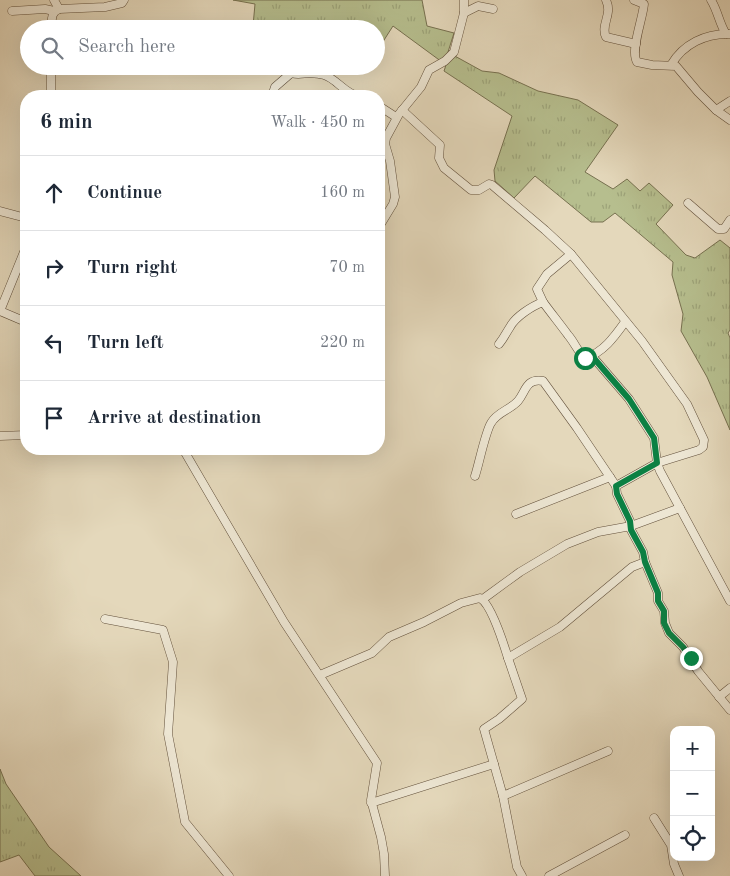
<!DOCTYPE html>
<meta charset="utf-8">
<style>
body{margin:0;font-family:"Old Standard TT",serif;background:#f6f6f7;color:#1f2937}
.controls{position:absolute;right:15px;bottom:15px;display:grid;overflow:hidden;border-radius:10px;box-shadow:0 5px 20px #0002}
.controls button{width:45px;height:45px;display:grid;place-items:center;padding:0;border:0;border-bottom:1px solid #e0e1e3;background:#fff;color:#1f2937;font:25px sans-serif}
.stop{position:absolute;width:15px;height:15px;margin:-11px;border:4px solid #0b8043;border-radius:50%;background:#fff}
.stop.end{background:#0b8043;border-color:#fff;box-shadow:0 1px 5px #0008}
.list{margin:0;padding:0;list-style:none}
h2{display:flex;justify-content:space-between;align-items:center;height:65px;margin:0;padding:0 20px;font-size:21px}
h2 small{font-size:16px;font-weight:400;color:#747a83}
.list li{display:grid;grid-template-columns:32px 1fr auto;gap:15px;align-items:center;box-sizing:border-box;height:75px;padding:0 20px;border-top:1px solid #e0e1e3}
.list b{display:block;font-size:19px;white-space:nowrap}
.list em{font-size:16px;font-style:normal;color:#747a83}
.icon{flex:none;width:28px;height:28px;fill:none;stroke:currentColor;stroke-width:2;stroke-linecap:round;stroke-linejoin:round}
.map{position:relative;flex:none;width:730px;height:876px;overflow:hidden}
.search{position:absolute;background:#fff;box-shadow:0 5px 20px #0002;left:20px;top:20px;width:365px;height:55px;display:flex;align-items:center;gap:12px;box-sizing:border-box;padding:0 18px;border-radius:28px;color:#747a83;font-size:19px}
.panel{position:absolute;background:#fff;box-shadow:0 5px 20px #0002;left:20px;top:90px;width:365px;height:365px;border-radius:20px}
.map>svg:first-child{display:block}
.grass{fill:url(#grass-tufts);stroke:#777150}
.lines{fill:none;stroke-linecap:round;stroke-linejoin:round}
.minor-casing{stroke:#63513c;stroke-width:9}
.minor{stroke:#ede6d3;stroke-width:8}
.route{stroke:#0b8043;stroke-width:6}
</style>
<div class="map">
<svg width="730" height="876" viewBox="0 0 730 876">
<defs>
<pattern id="grass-tufts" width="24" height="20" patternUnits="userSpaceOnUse" patternTransform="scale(1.25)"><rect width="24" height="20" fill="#b6be8e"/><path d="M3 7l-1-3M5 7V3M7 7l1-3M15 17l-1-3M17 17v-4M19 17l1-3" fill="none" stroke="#9da379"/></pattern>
</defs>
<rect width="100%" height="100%" fill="#e4d8bb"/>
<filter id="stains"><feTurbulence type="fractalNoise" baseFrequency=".004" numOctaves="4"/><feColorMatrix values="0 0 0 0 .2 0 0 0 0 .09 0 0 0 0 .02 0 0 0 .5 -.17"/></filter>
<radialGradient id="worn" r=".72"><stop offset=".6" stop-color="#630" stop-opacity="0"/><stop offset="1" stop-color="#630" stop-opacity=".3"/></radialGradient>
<g class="grass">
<path d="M 233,0 L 422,0 L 427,26 L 454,33 L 448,52 L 442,62 L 393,26 L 377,51 L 376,29 L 302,29 L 292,26 L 291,29 L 260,29 L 253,26 L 255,4 Z"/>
<path d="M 453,55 L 482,71 L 499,73 L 538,91 L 578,100 L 618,125 L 585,172 L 613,189 L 627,179 L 640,191 L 649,183 L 673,205 L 656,224 L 686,255 L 695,258 L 720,240 L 730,248 L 730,330 L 728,333 L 730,338 L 730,430 L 707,377 L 681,331 L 683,314 L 672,275 L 673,262 L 615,213 L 603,222 L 591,222 L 535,176 L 514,198 L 495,181 L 494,170 L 512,116 L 444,71 L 446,65 Z"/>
<path d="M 0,769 L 6,784 L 49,847 L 81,876 L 35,876 L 19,855 L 0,862 Z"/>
</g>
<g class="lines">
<defs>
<g id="minor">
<path d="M 54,0 L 59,9"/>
<path d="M 606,0 C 613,15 600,25 606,37 L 636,44"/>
<path d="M 634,0 L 644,4 C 643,18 630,51 637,62 L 652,65 L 676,66 L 698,92 L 716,110 L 730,101"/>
<path d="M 711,0 C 718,11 719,23 726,34"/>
<path d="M 12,11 L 45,9 L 54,11"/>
<path d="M 464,13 L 478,6 L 493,9"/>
<path d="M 52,29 C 52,20 50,13 59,9 L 105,7 L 122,3 L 124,0"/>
<path d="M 671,65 C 683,44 706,33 730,34"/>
<path d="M 278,66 C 297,81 304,69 324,75 C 337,79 344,93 358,96"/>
<path d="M 51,96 L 51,66"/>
<path d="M 272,96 L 275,87 L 290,74"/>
<path d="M 379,106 L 396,117"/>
<path d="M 402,110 L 440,145 L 439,158 L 444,168 L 471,190 L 479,190 L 489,184 L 492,185 L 545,230 L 571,254 L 642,341 L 687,404 L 704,440 L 703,447 L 699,450 L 657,463 L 616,486"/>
<path d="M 716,110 L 730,120"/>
<path d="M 688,203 L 718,229 L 724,229 L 730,220"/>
<path d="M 0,211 L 26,218"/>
<path d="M 379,227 L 393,204 L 395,197 L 390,161 L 385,144 L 386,138 L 399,114 L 421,87 L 429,70 L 445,61 L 454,52 L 464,13 L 464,0"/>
<path d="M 543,302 L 537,289 L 547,274 L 571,254"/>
<path d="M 0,311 L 26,247"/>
<path d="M 0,311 L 26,322"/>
<path d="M 499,344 C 504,338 506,333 510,327 C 515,317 532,306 543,302 C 551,313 560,324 568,335 C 575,343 577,351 585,358 C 603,353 615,336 625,322"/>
<path d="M 592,356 L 629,399 L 654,438 L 657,463 L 660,471 L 730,601"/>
<path d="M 0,436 L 26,435"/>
<path d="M 162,449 L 163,449"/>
<path d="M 183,449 L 284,622 L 377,763 L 371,800 L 381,837 L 384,854 L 385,876"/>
<path d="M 475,476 C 479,464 485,433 491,423 C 497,412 510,410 518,401 C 526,391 526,378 543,381 L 577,428 L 616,486 L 617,494 L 630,521 L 631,530 L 643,552 L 645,562 L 658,593 L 658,601 L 664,611 L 665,623 L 669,633 L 683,647 L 698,671 L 730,710"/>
<path d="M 516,514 L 610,477"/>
<path d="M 483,599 L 520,572 L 567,544 L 598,532 L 631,526 L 680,508"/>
<path d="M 105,619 L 163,630 L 173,662 L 168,734 L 185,822 L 229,876"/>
<path d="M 320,675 L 372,653 L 389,637 L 424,622 L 461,603 L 480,598 C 491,604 504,645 508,658"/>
<path d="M 719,697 L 730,688"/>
<path d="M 503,796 L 608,751"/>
<path d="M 371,803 L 494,764"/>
<path d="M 654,818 L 671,845 L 674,864 L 679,876"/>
<path d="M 522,876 L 517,867 L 503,796 L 484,729 L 499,719 L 522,699 L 508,658 L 560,627 L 632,567 L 645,562"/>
<path d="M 549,876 L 625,835"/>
</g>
</defs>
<use href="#minor" class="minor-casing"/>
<use href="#minor" class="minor"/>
</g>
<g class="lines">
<path class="route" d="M 585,358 L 592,356 L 629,399 L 654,438 L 657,463 L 616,486 L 617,494 L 630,521 L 631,530 L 643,552 L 645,562 L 658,593 L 658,601 L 664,611 L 664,623 L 669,633 L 683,647 L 691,658"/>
</g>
<rect width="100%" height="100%" filter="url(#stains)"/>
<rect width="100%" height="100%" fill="url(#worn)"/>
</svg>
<div class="controls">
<button>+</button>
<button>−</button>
<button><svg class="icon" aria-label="locate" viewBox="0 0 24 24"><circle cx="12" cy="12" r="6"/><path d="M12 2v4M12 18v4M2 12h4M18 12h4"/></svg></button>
</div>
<div class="stop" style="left:585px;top:358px"></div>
<div class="stop end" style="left:691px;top:658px"></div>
<div class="search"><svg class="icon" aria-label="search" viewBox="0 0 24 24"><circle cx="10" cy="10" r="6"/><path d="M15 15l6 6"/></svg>Search here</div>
<section class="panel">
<h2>6 min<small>Walk · 450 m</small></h2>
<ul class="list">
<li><svg class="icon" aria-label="ahead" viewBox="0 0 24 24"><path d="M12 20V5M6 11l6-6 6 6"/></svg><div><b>Continue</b></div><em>160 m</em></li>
<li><svg class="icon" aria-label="right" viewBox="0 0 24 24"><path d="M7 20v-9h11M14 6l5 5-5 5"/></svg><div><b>Turn right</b></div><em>70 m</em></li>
<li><svg class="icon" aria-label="left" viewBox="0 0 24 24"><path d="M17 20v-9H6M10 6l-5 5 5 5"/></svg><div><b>Turn left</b></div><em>220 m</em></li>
<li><svg class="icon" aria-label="arrive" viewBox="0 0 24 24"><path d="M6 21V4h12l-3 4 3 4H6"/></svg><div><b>Arrive at destination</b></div></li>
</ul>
</section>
</div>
